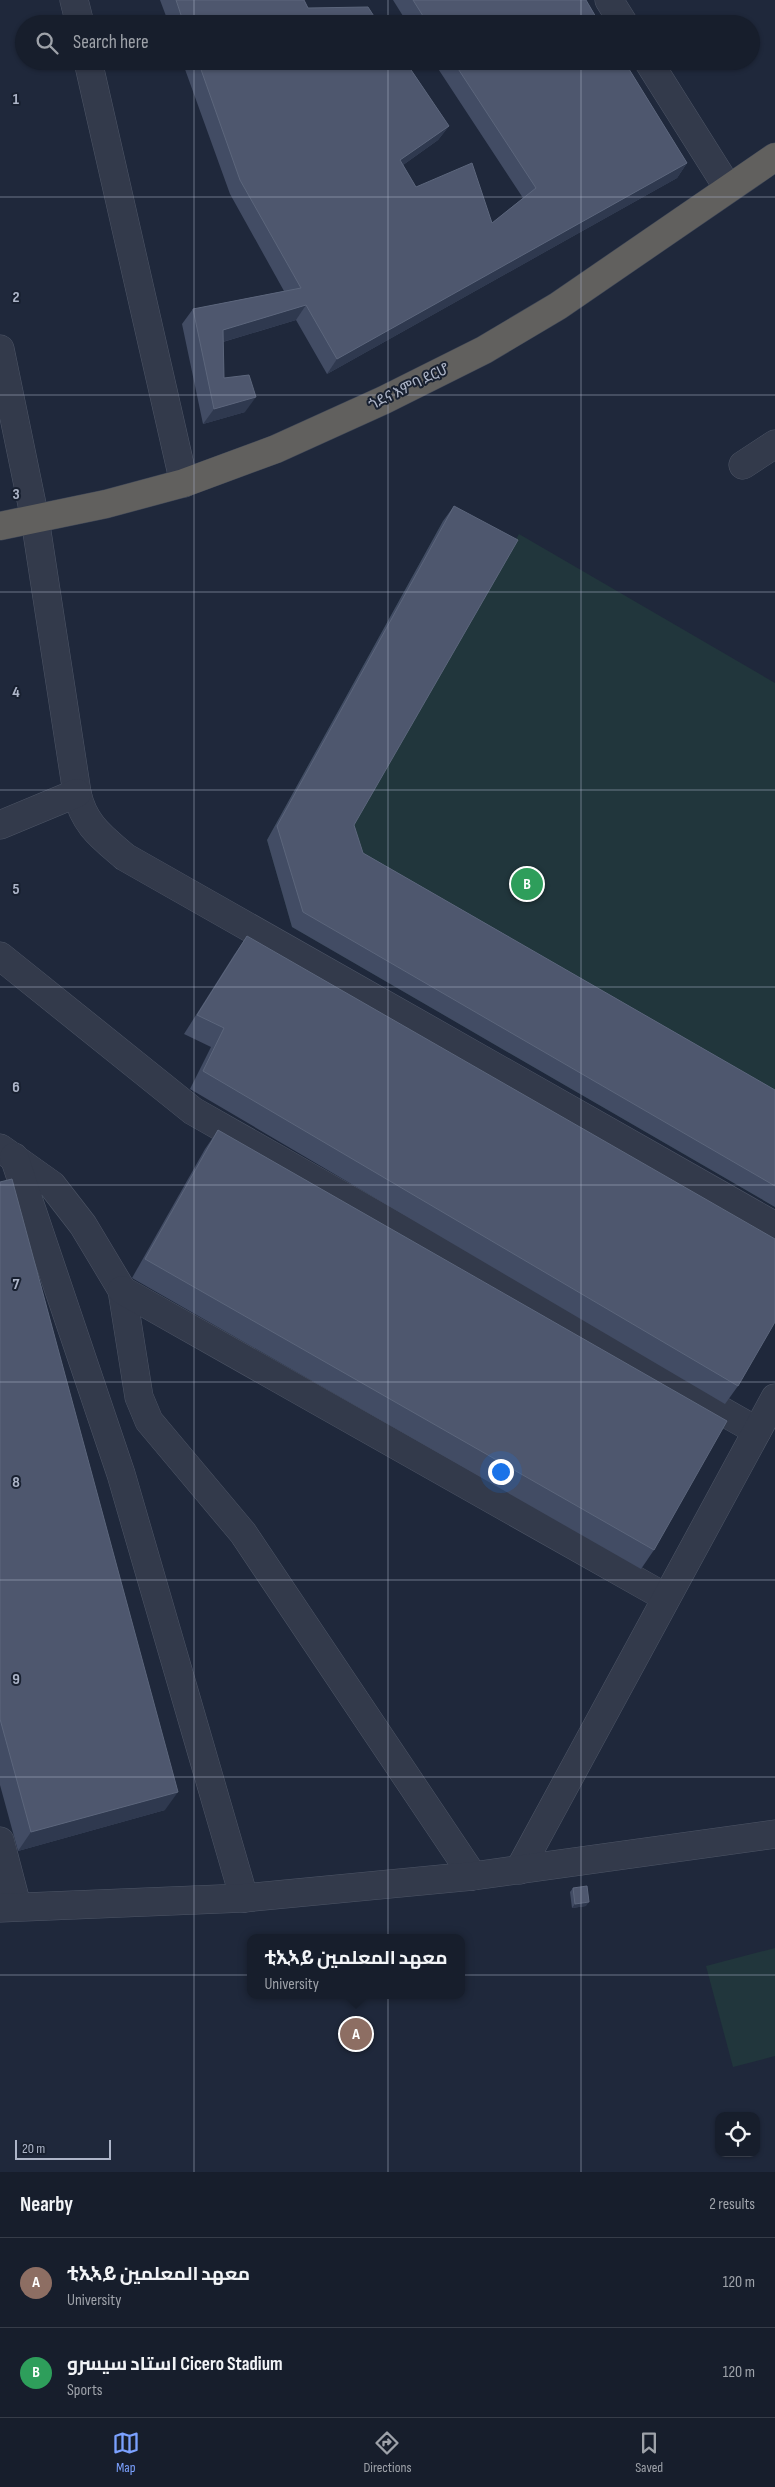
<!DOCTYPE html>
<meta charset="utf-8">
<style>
body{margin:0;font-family:"Sofia Sans Condensed",Cairo,"Noto Sans Ethiopic",sans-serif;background:#202734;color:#f1f3f6}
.controls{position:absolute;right:15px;bottom:15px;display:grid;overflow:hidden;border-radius:10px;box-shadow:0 1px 4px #0004}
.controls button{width:45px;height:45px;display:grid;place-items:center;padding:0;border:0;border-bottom:1px solid #363c48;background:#171e2c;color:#f1f3f6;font:25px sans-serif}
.scale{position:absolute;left:15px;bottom:12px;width:96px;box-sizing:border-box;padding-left:5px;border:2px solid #adb5c8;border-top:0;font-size:14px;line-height:18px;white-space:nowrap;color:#adb5c8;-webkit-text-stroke:4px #182030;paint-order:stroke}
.you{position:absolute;left:500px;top:1471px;width:18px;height:18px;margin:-12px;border:4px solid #fff;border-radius:50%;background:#1a73e8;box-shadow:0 0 0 8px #1a73e833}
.badge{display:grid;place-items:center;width:32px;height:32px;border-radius:50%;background:#7ba1ff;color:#fff;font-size:16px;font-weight:700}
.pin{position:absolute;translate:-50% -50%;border:2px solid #fff;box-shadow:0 1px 5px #0006}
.popup{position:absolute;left:247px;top:1934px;width:218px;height:65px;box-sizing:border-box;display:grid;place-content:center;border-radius:10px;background:#171e2c;filter:drop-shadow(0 1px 4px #0005);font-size:16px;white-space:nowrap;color:#9ea2a9}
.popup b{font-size:19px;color:#f1f3f6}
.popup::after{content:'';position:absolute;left:50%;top:100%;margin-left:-10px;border:10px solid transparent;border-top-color:#171e2c}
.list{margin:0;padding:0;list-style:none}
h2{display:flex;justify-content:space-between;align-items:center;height:65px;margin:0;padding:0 20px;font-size:21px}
h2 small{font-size:16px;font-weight:400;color:#9ea2a9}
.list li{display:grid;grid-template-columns:32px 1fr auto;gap:15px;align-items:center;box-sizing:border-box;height:90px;padding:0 20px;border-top:1px solid #363c48}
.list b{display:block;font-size:19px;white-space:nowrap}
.list p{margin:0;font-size:16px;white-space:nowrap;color:#9ea2a9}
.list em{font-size:16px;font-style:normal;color:#9ea2a9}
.icon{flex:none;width:28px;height:28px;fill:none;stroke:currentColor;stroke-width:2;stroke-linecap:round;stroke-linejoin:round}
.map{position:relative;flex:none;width:775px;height:2172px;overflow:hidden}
.search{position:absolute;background:#171e2c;box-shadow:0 1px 4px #0004;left:15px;right:15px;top:15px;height:55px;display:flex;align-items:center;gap:12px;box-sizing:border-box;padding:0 18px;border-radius:28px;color:#9ea2a9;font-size:19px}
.sheet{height:245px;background:#171e2c}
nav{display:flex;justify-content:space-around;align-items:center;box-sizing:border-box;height:70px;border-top:1px solid #363c48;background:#171e2c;font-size:14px;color:#9ea2a9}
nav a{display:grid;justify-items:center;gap:2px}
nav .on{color:#7ba1ff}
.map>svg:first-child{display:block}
.green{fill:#21363c}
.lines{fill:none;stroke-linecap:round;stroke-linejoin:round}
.minor-casing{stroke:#4d5566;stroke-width:29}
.trunk-casing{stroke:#3d4556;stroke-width:29}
.minor{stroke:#333a4b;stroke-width:28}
.trunk{stroke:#61605e;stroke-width:28}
.wall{fill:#424c64}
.shaded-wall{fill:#2f394f}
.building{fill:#4e576e;stroke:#5c667c}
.grid{fill:none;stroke:#adb5c8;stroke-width:1;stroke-opacity:0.55}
.labels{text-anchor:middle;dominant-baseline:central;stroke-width:4;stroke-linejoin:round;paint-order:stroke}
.street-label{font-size:15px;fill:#adb5c8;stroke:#182030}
.grid-label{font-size:16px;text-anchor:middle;font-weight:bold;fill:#adb5c8;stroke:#182030;stroke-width:4;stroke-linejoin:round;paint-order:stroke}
</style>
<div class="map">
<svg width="775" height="2172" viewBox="0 0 775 2172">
<rect width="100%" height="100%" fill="#1f283b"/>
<g class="green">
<path d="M 443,521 L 507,555 L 519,534 L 775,683 L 775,1207 L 292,927 L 267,840 Z"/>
<path d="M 775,1948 L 775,2056 L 733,2067 L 706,1966 Z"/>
</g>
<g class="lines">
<defs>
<g id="minor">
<path d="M 74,0 L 80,24"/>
<path d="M 609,0 L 624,24"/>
<path d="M 88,61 L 184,483"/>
<path d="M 648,61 L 728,188"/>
<path d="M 0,349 L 35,519 L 77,793 C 84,825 102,837 125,857 L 775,1226"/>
<path d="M 743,465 L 775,444"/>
<path d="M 0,825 L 77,793"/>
<path d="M 0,956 L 193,1111 L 757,1431"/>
<path d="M 0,1148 L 52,1185 L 83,1225 L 122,1290 L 139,1397 L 149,1421 L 243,1533 L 473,1876"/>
<path d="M 14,1157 L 121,1474 L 244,1898"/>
<path d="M 122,1290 L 665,1597"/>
<path d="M 0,1841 L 17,1906"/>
<path d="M 519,1870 L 775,1398"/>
<path d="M 0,1908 L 244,1898 L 473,1876 L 775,1834"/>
</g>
<path id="trunk" d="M 0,526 L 106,504 L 184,483 L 276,449 L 384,400 L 484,350 L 558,306 L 775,157"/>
</defs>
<use href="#minor" class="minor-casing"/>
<use href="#trunk" class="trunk-casing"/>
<use href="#minor" class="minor"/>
<use href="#trunk" class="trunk"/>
</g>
<g class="wall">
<path d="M 160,0 L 304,0 L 308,8 L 379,24 L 169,24 Z"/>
<path d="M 393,0 L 586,0 L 600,24 L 408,24 Z"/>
<path d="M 182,61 L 405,61 L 449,126 L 438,140 L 403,165 L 416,187 L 492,223 L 523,198 L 433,61 L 624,61 L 687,163 L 677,178 L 327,374 L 296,320 L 223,342 L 224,378 L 245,412 L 203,424 L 182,324 L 193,309 L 284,291 L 230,194 Z"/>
<path d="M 454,506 L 354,825 L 363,853 L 775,1090 L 775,1207 L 292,927 L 267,840 L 443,521 Z"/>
<path d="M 247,936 L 738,1386 L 725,1404 L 190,1089 L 211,1047 L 184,1034 L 234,955 Z"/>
<path d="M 218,1130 L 654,1550 L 641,1569 L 132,1278 L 205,1149 Z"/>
<path d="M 0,1182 L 165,1810 L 18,1851 L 0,1785 Z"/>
<path d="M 573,1888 L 586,1906 L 572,1908 L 570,1892 Z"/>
</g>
<g class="shaded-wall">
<path d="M 449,126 L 438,140 L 389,175 L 400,160 Z"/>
<path d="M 687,163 L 677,178 L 327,374 L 337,359 Z"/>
<path d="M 306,305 L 296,320 L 212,345 L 223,330 Z"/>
<path d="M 256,397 L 245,412 L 203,424 L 214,409 Z"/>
<path d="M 178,1792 L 165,1810 L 18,1851 L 31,1832 Z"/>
<path d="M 589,1902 L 586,1906 L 572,1908 L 575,1904 Z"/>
</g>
<g class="building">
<path d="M 176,0 L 304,0 L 308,8 L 368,7 L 379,24 L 184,24 Z"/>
<path d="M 413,0 L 586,0 L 600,24 L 428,24 Z"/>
<path d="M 198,61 L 405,61 L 449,126 L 400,160 L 416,187 L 472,163 L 492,223 L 536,188 L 453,61 L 624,61 L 687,163 L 337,359 L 306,305 L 223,330 L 224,378 L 249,375 L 256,397 L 214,409 L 193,309 L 301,288 L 240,180 Z"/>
<path d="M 454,506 L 518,540 L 354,825 L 363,853 L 775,1090 L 775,1186 L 303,912 L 277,826 Z"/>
<path d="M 247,936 L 775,1239 L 775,1322 L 738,1386 L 203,1071 L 224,1028 L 197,1015 Z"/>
<path d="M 218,1130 L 727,1421 L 654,1550 L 145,1259 Z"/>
<path d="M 12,1179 L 178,1792 L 31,1832 L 0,1719 L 0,1182 Z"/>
<path d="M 587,1886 L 589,1902 L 575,1904 L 573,1888 Z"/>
</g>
<path class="grid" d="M 194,0 L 194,24M 388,0 L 388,24M 581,0 L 581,24M 194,61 L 194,2172M 388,61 L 388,2172M 581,61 L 581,2172M 0,197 L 775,197M 0,395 L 775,395M 0,592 L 775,592M 0,790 L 775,790M 0,987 L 775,987M 0,1185 L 775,1185M 0,1382 L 775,1382M 0,1580 L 775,1580M 0,1777 L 775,1777M 0,1975 L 775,1975"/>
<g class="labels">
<g class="street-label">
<text transform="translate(409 387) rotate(-26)">ጎደና እምባ ደርሆ</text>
</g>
</g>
<g class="grid-label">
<text x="16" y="104">1</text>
<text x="16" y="302">2</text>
<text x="16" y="499">3</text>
<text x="16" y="697">4</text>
<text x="16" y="894">5</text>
<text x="16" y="1092">6</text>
<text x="16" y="1289">7</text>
<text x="16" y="1487">8</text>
<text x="16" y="1684">9</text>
</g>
</svg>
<div class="controls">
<button><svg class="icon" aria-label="locate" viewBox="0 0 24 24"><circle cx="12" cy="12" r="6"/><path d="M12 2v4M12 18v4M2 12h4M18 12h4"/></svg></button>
</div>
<div class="scale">20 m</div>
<div class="you"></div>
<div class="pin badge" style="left:356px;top:2034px;background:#8d6e63">A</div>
<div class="popup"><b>ቲኢኣይ معهد المعلمين</b>University</div>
<div class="pin badge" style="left:527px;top:884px;background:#2e9e5b">B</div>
<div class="search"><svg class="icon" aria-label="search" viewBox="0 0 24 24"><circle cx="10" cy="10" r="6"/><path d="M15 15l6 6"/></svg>Search here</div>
</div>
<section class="sheet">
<h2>Nearby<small>2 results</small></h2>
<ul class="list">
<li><span class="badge" style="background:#8d6e63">A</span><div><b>ቲኢኣይ معهد المعلمين</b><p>University</p></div><em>120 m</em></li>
<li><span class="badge" style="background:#2e9e5b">B</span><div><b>استاد سيسرو Cicero Stadium</b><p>Sports</p></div><em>120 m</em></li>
</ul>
</section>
<nav>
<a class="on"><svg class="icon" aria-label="map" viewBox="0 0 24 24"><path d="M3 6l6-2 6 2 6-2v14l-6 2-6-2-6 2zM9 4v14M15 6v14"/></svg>Map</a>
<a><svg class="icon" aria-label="directions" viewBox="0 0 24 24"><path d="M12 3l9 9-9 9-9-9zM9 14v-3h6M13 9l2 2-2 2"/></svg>Directions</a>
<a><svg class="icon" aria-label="saved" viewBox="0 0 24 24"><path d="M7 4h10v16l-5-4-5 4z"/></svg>Saved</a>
</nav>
